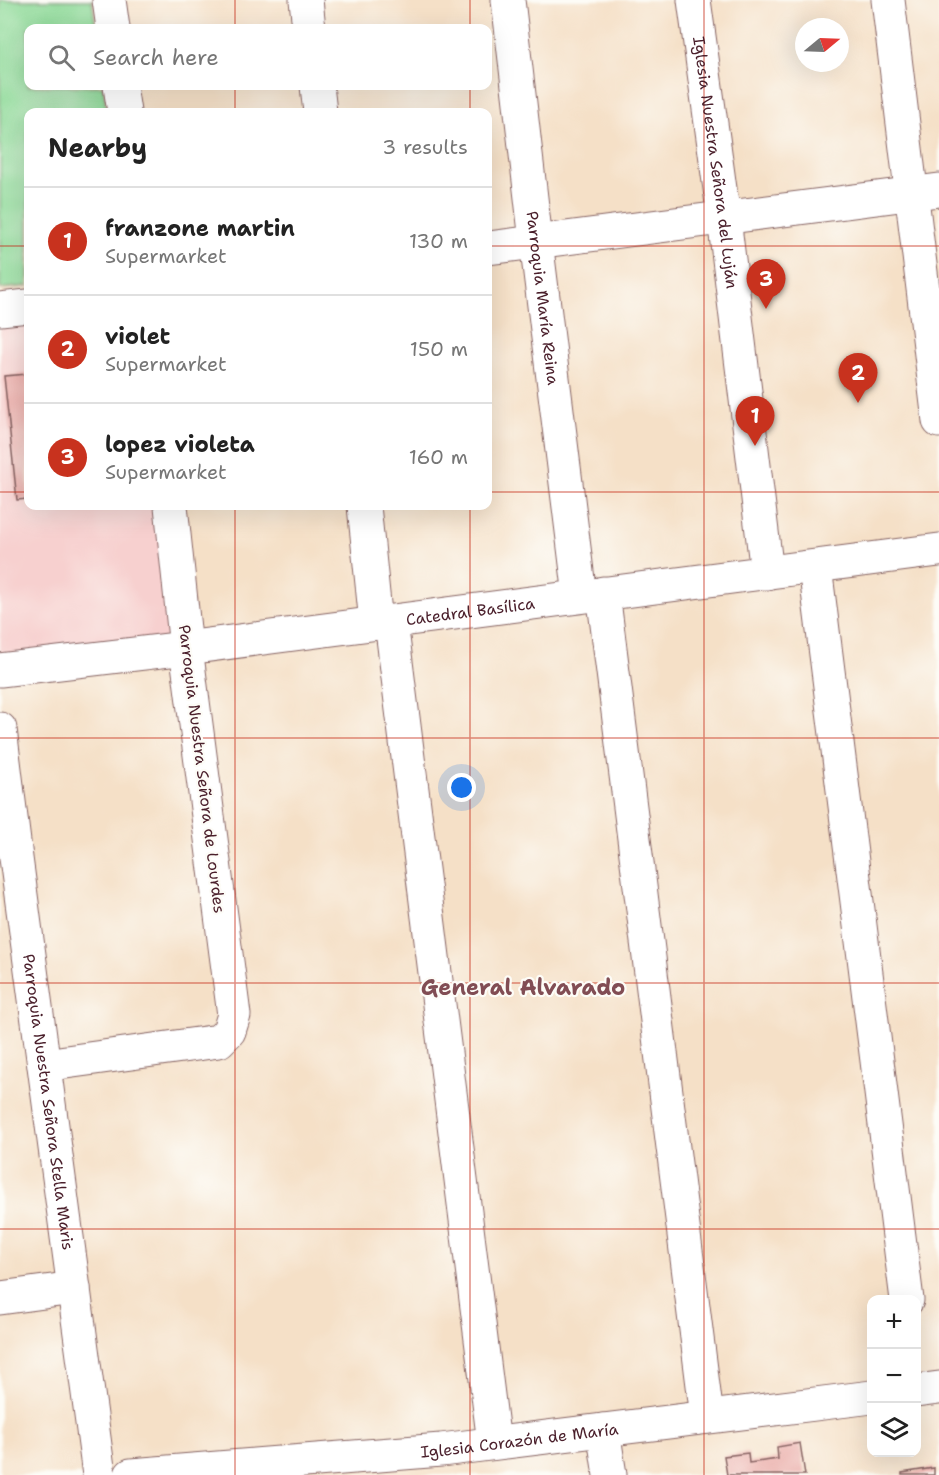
<!DOCTYPE html>
<meta charset="utf-8">
<style>
body{margin:0;font-family:"Shantell Sans",sans-serif;background:#f2f2f2;color:#222}
.controls{position:absolute;right:18px;bottom:18px;display:grid;overflow:hidden;border-radius:12px;box-shadow:0 6px 24px #0002}
.controls button{width:54px;height:54px;display:grid;place-items:center;padding:0;border:0;border-bottom:2px solid #e0e0e0;background:#fff;color:#222;font:30px sans-serif}
.compass{position:absolute;left:795px;top:18px;width:54px;height:54px;border-radius:50%;background:#fff;box-shadow:0 6px 24px #0002;rotate:71deg}
.you{position:absolute;left:462px;top:788px;width:21px;height:21px;margin:-15px;border:4px solid #fff;border-radius:50%;background:#1a73e8;box-shadow:0 0 0 9px #1a73e833}
.badge{display:grid;place-items:center;width:39px;height:39px;border-radius:50%;background:#c8321e;color:#fff;font-size:20px;font-weight:700}
.pin{position:absolute;translate:-50% -50px;filter:drop-shadow(0 2px 3px #0008)}
.pin::after{content:'';position:absolute;top:32px;width:21px;height:18px;background:inherit;clip-path:polygon(0 0,100% 0,50% 100%)}
.list{margin:0;padding:0;list-style:none}
h2{display:flex;justify-content:space-between;align-items:center;height:78px;margin:0;padding:0 24px;font-size:26px}
h2 small{font-size:20px;font-weight:400;color:#767676}
.list li{display:grid;grid-template-columns:39px 1fr auto;gap:18px;align-items:center;box-sizing:border-box;height:108px;padding:0 24px;border-top:2px solid #e0e0e0}
.list b{display:block;font-size:22px;white-space:nowrap}
.list p{margin:0;font-size:20px;white-space:nowrap;color:#767676}
.list em{font-size:20px;font-style:normal;color:#767676}
.icon{flex:none;width:33px;height:33px;fill:none;stroke:currentColor;stroke-width:2;stroke-linecap:round;stroke-linejoin:round}
.map{position:relative;flex:none;width:939px;height:1475px;overflow:hidden}
.search{position:absolute;background:#fff;box-shadow:0 6px 24px #0002;left:24px;top:24px;width:468px;height:66px;display:flex;align-items:center;gap:15px;box-sizing:border-box;padding:0 21px;border-radius:12px;color:#767676;font-size:22px}
.panel{position:absolute;background:#fff;box-shadow:0 6px 24px #0002;left:24px;top:108px;width:468px;height:402px;border-radius:12px}
.map>svg:first-child{display:block}
.built{fill:#f7d0cf}
.green{fill:#8cd997;stroke:#6b7c61;stroke-width:1.5}
.building{fill:#e8a29f}
.lines{fill:none;stroke-linecap:round;stroke-linejoin:round}
.minor-casing{stroke:#866362;stroke-width:35}
.major-casing{stroke:#866362;stroke-width:35}
.minor{stroke:#fff;stroke-width:33}
.major{stroke:#fff;stroke-width:33}
.grid{fill:none;stroke:#c8321e;stroke-width:1.5;stroke-opacity:0.55}
.labels{text-anchor:middle;dominant-baseline:central;stroke-width:4.5;stroke-linejoin:round;paint-order:stroke}
.street-label{font-size:16px;fill:#4a1f2b;stroke:#fdfcf7}
.district-label{font-size:22px;font-weight:bold;fill:#814d54;stroke:#fdfcf7}
</style>
<div class="map">
<svg width="939" height="1475" viewBox="0 0 939 1475">
<rect width="100%" height="100%" fill="#fdfcf7"/>
<filter id="ink" filterUnits="userSpaceOnUse"><feTurbulence type="fractalNoise" baseFrequency=".0167" numOctaves="2"/><feDisplacementMap in="SourceGraphic" scale="12" xChannelSelector="R" yChannelSelector="G"/><feConvolveMatrix kernelMatrix="1 2 1 2 8 2 1 2 1" color-interpolation-filters="sRGB"/></filter>
<filter id="wash" filterUnits="userSpaceOnUse"><feTurbulence type="fractalNoise" baseFrequency=".008" numOctaves="4" result="noise"/><feDisplacementMap in="SourceGraphic" scale="24" xChannelSelector="R" yChannelSelector="G"/><feGaussianBlur stdDeviation="1.35" result="paint"/><feColorMatrix in="noise" values="0 0 0 0 0 0 0 0 0 0 0 0 0 0 0 0 0 1.4 0 .05"/><feComposite in="paint" operator="in"/></filter>
<g filter="url(#wash)">
<rect width="100%" height="100%" fill="#f5e0c7"/>
<path class="built" d="M 28,307 L 28,506 L 170,506 L 185,647 L 0,668 L 0,311 Z"/>
<path class="green" d="M 0,0 L 92,0 L 96,28 L 28,28 L 28,86 L 103,86 L 107,112 L 28,112 L 28,286 L 0,289 Z"/>
<g id="blocks">
<g class="building">
<path d="M 28,374 L 28,499 L 17,500 L 4,376 Z"/>
<path d="M 800,1443 L 805,1475 L 727,1475 L 724,1456 L 748,1453 L 749,1463 L 778,1459 L 777,1447 Z"/>
<path d="M 934,1468 L 934,1475 L 902,1475 L 902,1473 Z"/>
</g>
</g>
</g>
<g filter="url(#ink)">
<use href="#blocks" fill-opacity="0" stroke="#866362" stroke-width="1.5"/>
<g class="lines">
<defs>
<g id="minor">
<path d="M 109,0 L 113,28"/>
<path d="M 306,0 L 309,28"/>
<path id="s1" d="M 508,0 L 536,241 L 580,596"/>
<path id="s2" d="M 694,0 L 724,218 L 767,573"/>
<path d="M 888,0 L 939,421"/>
<path d="M 120,86 L 124,112"/>
<path d="M 317,86 L 320,112"/>
<path d="M 488,248 L 939,190"/>
<path d="M 0,309 L 28,306"/>
<path d="M 364,506 L 376,623"/>
<path d="M 815,567 L 907,1300"/>
<path d="M 603,593 L 707,1417"/>
<path d="M 391,622 L 494,1443"/>
<path id="s3" d="M 0,729 L 16,858 L 99,1475"/>
<path d="M 44,1065 L 219,1041 L 229,1031 L 234,1015 L 186,648 L 171,506"/>
<path d="M 0,1298 L 74,1288"/>
<path d="M 916,1391 L 939,1388"/>
<path d="M 603,1430 L 610,1475"/>
<path id="s4" d="M 131,1475 L 441,1450 L 872,1397"/>
</g>
<g id="major">
<path id="s5" d="M 0,670 L 186,648 L 939,550"/>
</g>
</defs>
<use href="#minor" class="minor-casing"/>
<use href="#major" class="major-casing"/>
<use href="#minor" class="minor"/>
<use href="#major" class="major"/>
</g>
</g>
<path class="grid" d="M 235,0 L 235,28M 470,0 L 470,28M 704,0 L 704,1475M 235,86 L 235,112M 470,86 L 470,112M 0,246 L 28,246M 488,246 L 939,246M 0,492 L 28,492M 488,492 L 939,492M 235,506 L 235,1475M 470,506 L 470,1475M 0,738 L 939,738M 0,983 L 939,983M 0,1229 L 939,1229"/>
<g class="labels">
<g class="street-label">
<text stroke="none"><textPath href="#s2" startOffset="164">Iglesia Nuestra Señora del Luján</textPath></text>
<text stroke="none"><textPath href="#s1" startOffset="300">Parroquia María Reina</textPath></text>
<text stroke="none"><textPath href="#s5" startOffset="474">Catedral Basílica</textPath></text>
<text transform="translate(202 769) rotate(83)">Parroquia Nuestra Señora de Lourdes</text>
<text stroke="none"><textPath href="#s3" startOffset="376">Parroquia Nuestra Señora Stella Maris</textPath></text>
<text stroke="none"><textPath href="#s4" startOffset="390">Iglesia Corazón de María</textPath></text>
</g>
<g class="district-label">
<text x="523" y="987">General Alvarado</text>
</g>
</g>
</svg>
<div class="controls">
<button>+</button>
<button>−</button>
<button><svg class="icon" aria-label="layers" viewBox="0 0 24 24"><path d="M12 4l9 5-9 5-9-5zM3 14l9 5 9-5"/></svg></button>
</div>
<svg class="compass" viewBox="-18 -18 36 36"><path d="M0-13l5 13h-10z" fill="#e53935"/><path d="M0 13l5-13h-10z" fill="#767676"/></svg>
<div class="you"></div>
<div class="pin badge" style="left:755px;top:446px">1</div>
<div class="pin badge" style="left:858px;top:403px">2</div>
<div class="pin badge" style="left:766px;top:309px">3</div>
<div class="search"><svg class="icon" aria-label="search" viewBox="0 0 24 24"><circle cx="10" cy="10" r="6"/><path d="M15 15l6 6"/></svg>Search here</div>
<section class="panel">
<h2>Nearby<small>3 results</small></h2>
<ul class="list">
<li><span class="badge">1</span><div><b>franzone martin</b><p>Supermarket</p></div><em>130 m</em></li>
<li><span class="badge">2</span><div><b>violet</b><p>Supermarket</p></div><em>150 m</em></li>
<li><span class="badge">3</span><div><b>lopez violeta</b><p>Supermarket</p></div><em>160 m</em></li>
</ul>
</section>
</div>
